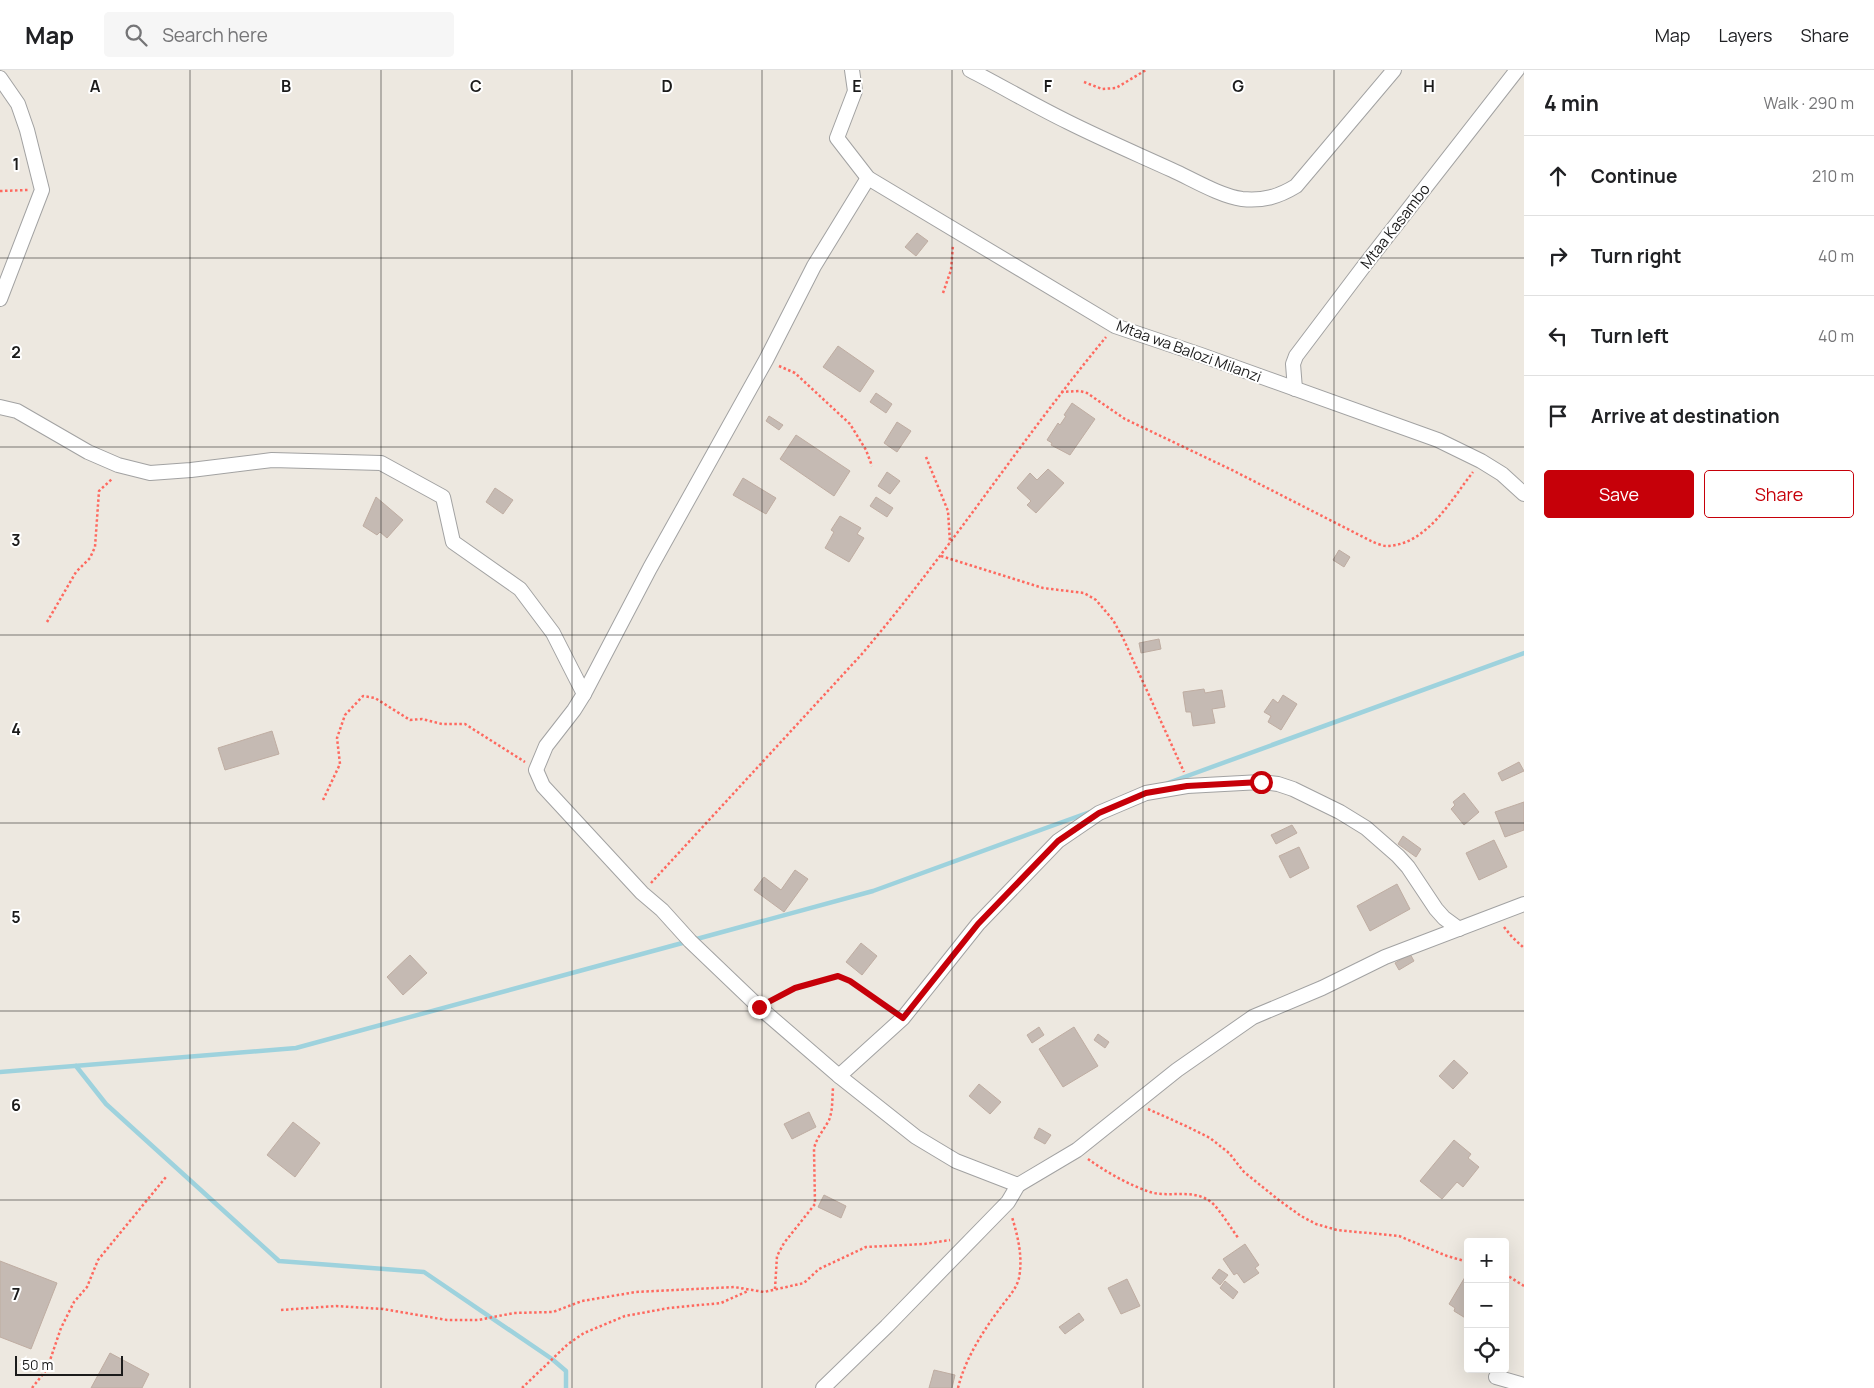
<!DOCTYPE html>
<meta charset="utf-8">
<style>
body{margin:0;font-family:Manrope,sans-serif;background:#f6f6f6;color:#202124}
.controls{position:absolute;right:15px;bottom:15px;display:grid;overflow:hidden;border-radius:5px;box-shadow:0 5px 20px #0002}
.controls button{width:45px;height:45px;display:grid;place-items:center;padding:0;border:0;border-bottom:1px solid #e0e0e0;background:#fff;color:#202124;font:25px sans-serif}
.scale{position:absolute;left:15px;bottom:12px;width:108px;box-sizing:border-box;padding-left:5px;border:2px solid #1b1b1b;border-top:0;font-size:14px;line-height:18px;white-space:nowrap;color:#1b1b1b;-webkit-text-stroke:4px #fff;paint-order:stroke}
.stop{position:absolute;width:15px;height:15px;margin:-11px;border:4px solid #c60009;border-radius:50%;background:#fff}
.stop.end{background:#c60009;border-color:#fff;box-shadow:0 1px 5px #0008}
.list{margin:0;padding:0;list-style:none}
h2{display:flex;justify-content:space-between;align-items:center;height:65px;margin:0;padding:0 20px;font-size:21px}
h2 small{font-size:16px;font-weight:400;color:#757577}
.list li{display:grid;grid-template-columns:32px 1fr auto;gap:15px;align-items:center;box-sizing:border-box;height:80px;padding:0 20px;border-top:1px solid #e0e0e0}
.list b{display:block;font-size:19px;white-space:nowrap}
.list em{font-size:16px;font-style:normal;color:#757577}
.actions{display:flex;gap:10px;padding:15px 20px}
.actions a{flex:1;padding:11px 0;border:1px solid #c60009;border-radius:5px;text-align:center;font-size:18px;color:#c60009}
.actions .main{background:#c60009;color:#fff}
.icon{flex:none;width:28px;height:28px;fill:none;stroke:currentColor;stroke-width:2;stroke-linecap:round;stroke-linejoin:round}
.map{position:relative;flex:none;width:1524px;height:1318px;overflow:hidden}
header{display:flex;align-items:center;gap:30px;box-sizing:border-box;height:70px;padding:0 25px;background:#fff;border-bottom:1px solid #e0e0e0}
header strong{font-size:24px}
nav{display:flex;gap:28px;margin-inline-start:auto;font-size:18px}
.search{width:350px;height:45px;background:#f6f6f6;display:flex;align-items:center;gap:12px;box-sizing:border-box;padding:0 18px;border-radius:5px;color:#757577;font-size:19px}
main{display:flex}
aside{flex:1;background:#fff}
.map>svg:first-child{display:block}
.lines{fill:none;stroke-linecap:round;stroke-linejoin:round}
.stream{stroke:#9ed2dd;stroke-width:4.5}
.building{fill:#c5bab3;stroke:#bfada2}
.minor-casing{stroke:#a2a2a2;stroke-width:16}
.path{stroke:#fe695f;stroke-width:2.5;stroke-dasharray:2.5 2.5;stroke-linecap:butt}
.minor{stroke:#fff;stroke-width:14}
.route{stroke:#c60009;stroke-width:6}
.grid{fill:none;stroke:#1b1b1b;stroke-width:1;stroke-opacity:0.55}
.labels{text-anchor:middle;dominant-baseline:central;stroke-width:4;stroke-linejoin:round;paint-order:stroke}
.street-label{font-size:15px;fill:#1b1b1b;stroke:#fff}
.grid-label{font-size:16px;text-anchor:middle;font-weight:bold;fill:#1b1b1b;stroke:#fff;stroke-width:4;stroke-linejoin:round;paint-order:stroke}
</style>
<header>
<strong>Map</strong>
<div class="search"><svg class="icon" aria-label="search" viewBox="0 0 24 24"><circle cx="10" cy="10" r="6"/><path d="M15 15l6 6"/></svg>Search here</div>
<nav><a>Map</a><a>Layers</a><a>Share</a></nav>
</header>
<main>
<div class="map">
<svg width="1524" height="1318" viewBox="0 0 1524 1318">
<rect width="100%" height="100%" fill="#ede8e0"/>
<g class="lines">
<g class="stream">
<path d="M 1168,713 L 1524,583"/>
<path d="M 693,870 L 873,821 L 1090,742"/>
<path d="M 76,996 L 106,1034 L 279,1191 L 424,1202 L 552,1289 L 566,1301 L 566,1318"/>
<path d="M 0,1002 L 296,978 L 686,872"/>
</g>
</g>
<g class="building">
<path d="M 917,163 L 928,171 L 916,186 L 905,177 Z"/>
<path d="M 838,276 L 874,301 L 860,322 L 823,297 Z"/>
<path d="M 876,323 L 892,334 L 886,343 L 870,332 Z"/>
<path d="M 1072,333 L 1095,349 L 1070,385 L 1051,375 L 1052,373 L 1047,370 L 1058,353 L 1060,355 L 1066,346 L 1064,345 Z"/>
<path d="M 769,346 L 783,355 L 779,360 L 766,351 Z"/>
<path d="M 897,352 L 911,361 L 897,382 L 884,373 Z"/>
<path d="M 796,365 L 850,401 L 834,426 L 780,389 Z"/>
<path d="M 1048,399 L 1064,413 L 1036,443 L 1027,435 L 1031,431 L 1017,418 L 1030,403 L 1037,410 Z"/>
<path d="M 887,402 L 900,411 L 890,424 L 878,416 Z"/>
<path d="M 743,408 L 776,428 L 766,444 L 733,425 Z"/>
<path d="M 495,418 L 513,430 L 503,444 L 486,432 Z"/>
<path d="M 376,427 L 403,450 L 387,468 L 380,462 L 377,465 L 363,456 Z"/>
<path d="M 876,427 L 893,438 L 887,447 L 870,436 Z"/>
<path d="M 840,446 L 861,458 L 857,464 L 864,468 L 849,492 L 825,478 L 834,462 L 831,460 Z"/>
<path d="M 1339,480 L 1350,487 L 1344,497 L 1333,490 Z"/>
<path d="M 1159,569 L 1161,579 L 1141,583 L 1139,573 Z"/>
<path d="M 1204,619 L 1205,623 L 1222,620 L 1225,637 L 1212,639 L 1215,653 L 1193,656 L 1191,642 L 1186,642 L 1183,622 Z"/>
<path d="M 1283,625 L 1297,634 L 1281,660 L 1268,652 L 1271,646 L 1264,642 L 1273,629 L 1278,633 Z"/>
<path d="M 272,661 L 279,684 L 225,700 L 218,678 Z"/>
<path d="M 1519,692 L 1524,701 L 1502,711 L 1498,703 Z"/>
<path d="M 1464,723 L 1479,742 L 1464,755 L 1451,739 L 1455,735 L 1453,732 Z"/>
<path d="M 1524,732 L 1524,760 L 1505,767 L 1495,742 Z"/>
<path d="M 1292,755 L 1297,763 L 1276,774 L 1271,765 Z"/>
<path d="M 1403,766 L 1421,779 L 1416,787 L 1398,774 Z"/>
<path d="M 1494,770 L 1507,797 L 1479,810 L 1466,783 Z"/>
<path d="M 1299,777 L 1309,798 L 1290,808 L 1279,786 Z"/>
<path d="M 795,800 L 808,809 L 784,842 L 754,820 L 764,807 L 781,820 Z"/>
<path d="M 1397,814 L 1410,839 L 1370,861 L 1357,836 Z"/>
<path d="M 861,873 L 877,886 L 862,905 L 846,892 Z"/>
<path d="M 1410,884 L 1414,891 L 1399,900 L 1395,893 Z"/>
<path d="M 410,885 L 427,903 L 403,925 L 387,907 Z"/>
<path d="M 1039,957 L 1044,965 L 1032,973 L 1027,965 Z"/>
<path d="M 1074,957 L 1098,996 L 1063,1017 L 1039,979 Z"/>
<path d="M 1098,964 L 1109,972 L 1105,978 L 1094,970 Z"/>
<path d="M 1454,990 L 1468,1003 L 1453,1019 L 1439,1006 Z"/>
<path d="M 979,1014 L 1001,1032 L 990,1044 L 969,1026 Z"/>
<path d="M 809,1042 L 816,1057 L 792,1069 L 784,1054 Z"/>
<path d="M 293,1052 L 320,1073 L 295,1107 L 267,1085 Z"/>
<path d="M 1039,1058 L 1051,1065 L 1045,1074 L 1034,1068 Z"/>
<path d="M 1454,1070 L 1471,1084 L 1468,1088 L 1479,1097 L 1463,1117 L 1457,1112 L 1442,1129 L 1420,1111 Z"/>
<path d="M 824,1125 L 846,1136 L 841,1148 L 818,1137 Z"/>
<path d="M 1245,1174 L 1259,1195 L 1255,1198 L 1259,1203 L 1244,1213 L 1237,1203 L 1234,1205 L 1223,1189 Z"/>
<path d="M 0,1191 L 57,1213 L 31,1279 L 0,1267 Z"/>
<path d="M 1219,1199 L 1228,1205 L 1220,1215 L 1212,1208 Z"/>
<path d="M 1468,1202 L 1468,1247 L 1467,1249 L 1454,1241 L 1455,1238 L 1449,1234 Z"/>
<path d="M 1127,1209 L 1140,1236 L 1121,1244 L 1108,1218 Z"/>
<path d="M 1225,1211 L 1238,1222 L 1233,1229 L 1220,1218 Z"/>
<path d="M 1079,1243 L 1084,1250 L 1065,1264 L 1059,1257 Z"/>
<path d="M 110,1283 L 149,1304 L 142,1318 L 91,1318 Z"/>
<path d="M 934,1300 L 955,1305 L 952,1318 L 929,1318 Z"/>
</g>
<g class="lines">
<defs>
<g id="minor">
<path d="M 852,0 L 855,21 L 837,68 L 868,108 L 1115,256 L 1201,285 L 1438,370 L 1481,391 L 1502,404 L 1524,424"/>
<path d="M 970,0 C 1003,17 1035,36 1068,52 C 1102,69 1137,84 1172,100 C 1192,109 1220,126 1242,129 C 1263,131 1278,127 1296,116 L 1394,0"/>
<path d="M 0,8 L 18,34 L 27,60 L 42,120 L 0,229"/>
<path d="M 868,108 L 814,196 L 766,290 L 650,498 L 584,624 L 574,640 L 546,676 L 536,700 L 543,716 L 642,823 L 662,840 L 690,871 L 759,937 L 839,1006 L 916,1067 L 956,1091 L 1018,1115"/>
<path d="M 1295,319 L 1293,294 L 1296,286 L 1364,196 L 1517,0"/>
<path d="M 0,337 L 17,341 L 88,382 L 118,395 L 150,403 L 191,400 L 272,390 L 381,393 L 443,427 L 453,472 L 520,519 L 553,563 L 584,624"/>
<path d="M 839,1006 L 903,948 L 978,854 L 1058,771 L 1099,743 L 1146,723 L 1187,716 L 1261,712 L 1278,714 L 1293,719 L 1340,742 L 1366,758 L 1398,786 L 1408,797 L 1436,839 L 1444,848 L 1459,859"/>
<path d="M 1496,1307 L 1524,1315"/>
<path d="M 823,1318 L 887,1256 L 1008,1132 L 1018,1115 L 1077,1080 L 1177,1000 L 1253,947 L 1322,918 L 1385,887 L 1524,834"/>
</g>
</defs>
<use href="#minor" class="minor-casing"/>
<g class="path">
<path d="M 1084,12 L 1102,19 L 1116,18 L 1146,0"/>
<path d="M 0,121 L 28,120"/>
<path d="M 943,223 L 951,200 L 953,175"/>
<path d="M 779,296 L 795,303 L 850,354 L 866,380 L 872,396"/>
<path d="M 1061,322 L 1080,321 L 1087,323 L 1125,349 L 1232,400 L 1371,471 C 1376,473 1384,477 1389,476 C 1428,473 1451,430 1473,402"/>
<path d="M 926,387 L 948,441 L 950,473"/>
<path d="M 941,486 L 1043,518 L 1084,523 L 1096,530 L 1113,550 L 1123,568 L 1184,702"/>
<path d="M 47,552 L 76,502 L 90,488 L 95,477 L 99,421 L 113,408"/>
<path d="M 323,730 L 340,694 L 337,668 L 345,645 L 363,626 L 375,628 L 410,650 L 422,649 L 442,654 L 465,654 L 525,692"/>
<path d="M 651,813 L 861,585 C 948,483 1021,370 1106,267"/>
<path d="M 1504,857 L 1512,867 L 1524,878"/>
<path d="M 771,930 L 795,918 L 838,906 L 850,911 L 891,940"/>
<path d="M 1148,1039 L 1186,1056 L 1210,1068 L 1229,1083 L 1244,1102 L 1280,1131 L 1301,1146 L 1316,1154 L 1337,1160 L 1399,1166 L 1447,1186 L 1468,1192"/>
<path d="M 1088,1089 C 1106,1102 1129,1115 1150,1122 C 1169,1128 1193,1118 1211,1132 C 1219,1138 1232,1160 1239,1169"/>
<path d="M 1505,1204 L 1524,1216"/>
<path d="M 775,1219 L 777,1186 L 784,1173 L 815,1134 L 814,1079 C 816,1068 824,1060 829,1050 C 833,1040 832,1029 833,1018"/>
<path d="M 281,1240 L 336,1236 L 383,1239 L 447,1250 L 478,1250 L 514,1243 L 553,1242 L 582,1231 L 636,1222 L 734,1217 L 764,1222 L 804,1213 L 819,1199 L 866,1177 L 924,1174 L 950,1170"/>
<path d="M 32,1318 L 47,1299 L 61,1258 L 74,1232 L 87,1217 L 98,1190 L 166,1107"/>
<path d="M 522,1318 L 568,1274 L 584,1263 L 625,1246 L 669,1238 L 721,1233 L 748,1221"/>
<path d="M 958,1318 C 965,1289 983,1261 1001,1237 C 1008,1227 1016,1220 1019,1208 C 1023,1187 1018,1167 1012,1147"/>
</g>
<use href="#minor" class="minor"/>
</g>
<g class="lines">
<path class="route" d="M 759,937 L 795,918 L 838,906 L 850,911 L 903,948 L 978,854 L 1058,771 L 1099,743 L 1146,723 L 1187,716 L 1261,712"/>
</g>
<path class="grid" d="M 190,0 L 190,1318M 381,0 L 381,1318M 572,0 L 572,1318M 762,0 L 762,1318M 952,0 L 952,1318M 1143,0 L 1143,1318M 1334,0 L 1334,1318M 0,188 L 1524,188M 0,377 L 1524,377M 0,565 L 1524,565M 0,753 L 1524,753M 0,941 L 1524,941M 0,1130 L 1524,1130"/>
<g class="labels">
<g class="street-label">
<text transform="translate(1395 156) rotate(-52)">Mtaa Kasambo</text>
<text transform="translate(1189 281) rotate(20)">Mtaa wa Balozi Milanzi</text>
</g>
</g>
<g class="grid-label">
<text x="95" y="22">A</text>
<text x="286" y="22">B</text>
<text x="476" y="22">C</text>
<text x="667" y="22">D</text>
<text x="857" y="22">E</text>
<text x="1048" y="22">F</text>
<text x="1238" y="22">G</text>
<text x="1429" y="22">H</text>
<text x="16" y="100">1</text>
<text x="16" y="288">2</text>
<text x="16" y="476">3</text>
<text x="16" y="665">4</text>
<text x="16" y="853">5</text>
<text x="16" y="1041">6</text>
<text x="16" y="1230">7</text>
</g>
</svg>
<div class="controls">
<button>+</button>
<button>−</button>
<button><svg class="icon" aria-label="locate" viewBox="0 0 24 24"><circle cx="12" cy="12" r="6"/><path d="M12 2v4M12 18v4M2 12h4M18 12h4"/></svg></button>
</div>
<div class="scale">50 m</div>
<div class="stop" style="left:1261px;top:712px"></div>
<div class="stop end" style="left:759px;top:937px"></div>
</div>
<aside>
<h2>4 min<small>Walk · 290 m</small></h2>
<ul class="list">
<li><svg class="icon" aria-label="ahead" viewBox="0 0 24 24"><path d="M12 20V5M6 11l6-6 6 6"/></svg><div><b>Continue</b></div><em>210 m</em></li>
<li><svg class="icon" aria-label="right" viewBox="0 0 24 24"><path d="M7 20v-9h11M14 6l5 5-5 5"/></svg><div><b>Turn right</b></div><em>40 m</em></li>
<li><svg class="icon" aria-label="left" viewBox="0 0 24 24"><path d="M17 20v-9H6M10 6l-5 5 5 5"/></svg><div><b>Turn left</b></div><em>40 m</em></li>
<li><svg class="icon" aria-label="arrive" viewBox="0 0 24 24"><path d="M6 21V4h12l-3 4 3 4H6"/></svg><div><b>Arrive at destination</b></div></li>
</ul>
<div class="actions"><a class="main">Save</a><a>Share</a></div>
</aside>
</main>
